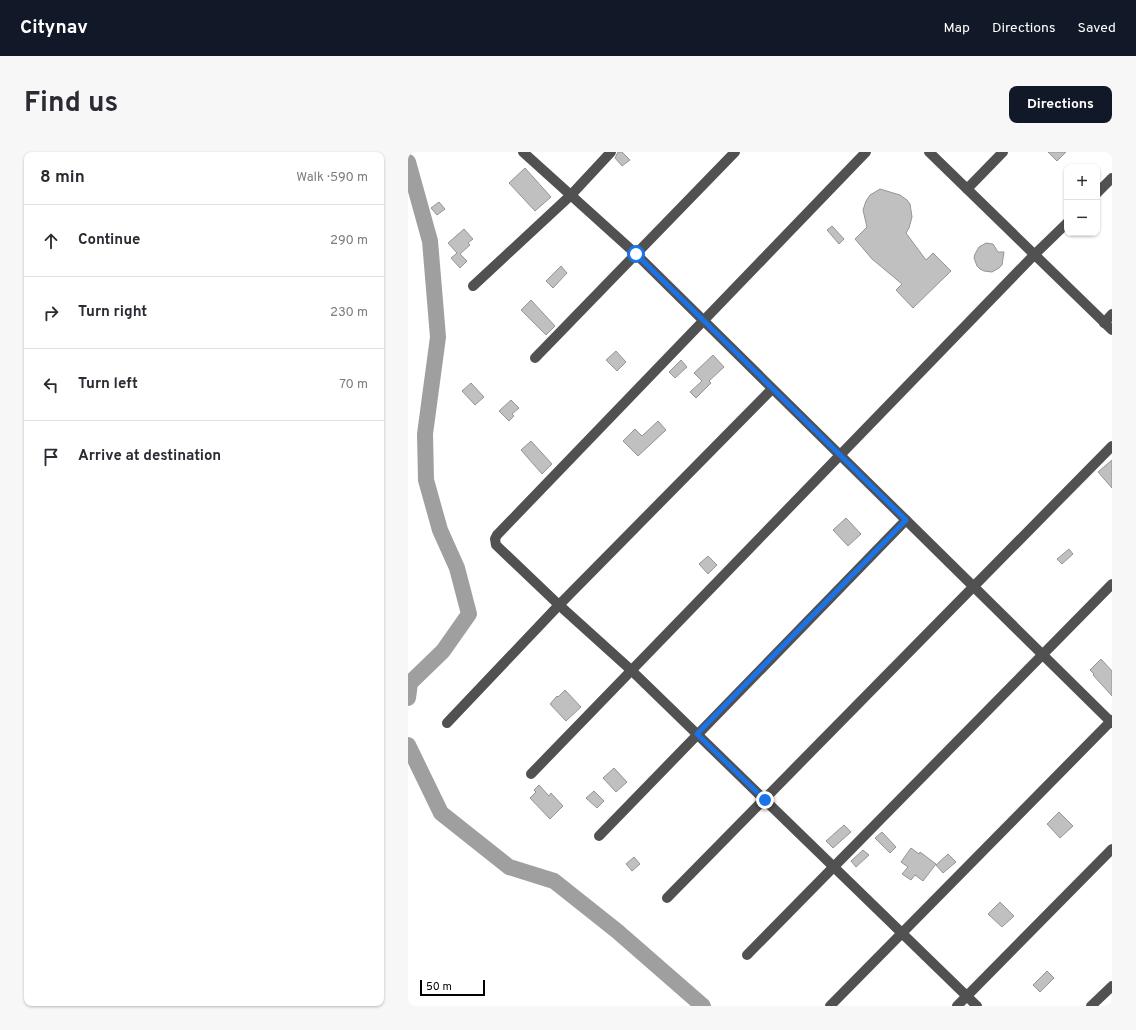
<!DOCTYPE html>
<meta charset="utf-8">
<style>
body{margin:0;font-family:Overpass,sans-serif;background:#f7f7f7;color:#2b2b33}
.controls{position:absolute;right:12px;top:12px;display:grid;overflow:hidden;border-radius:8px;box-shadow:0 1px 3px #0004}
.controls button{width:36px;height:36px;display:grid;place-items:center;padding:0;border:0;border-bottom:1px solid #e1e1e2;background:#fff;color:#2b2b33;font:20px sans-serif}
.scale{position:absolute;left:12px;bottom:10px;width:65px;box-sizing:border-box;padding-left:4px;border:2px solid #000;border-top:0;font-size:11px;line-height:14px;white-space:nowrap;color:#000;-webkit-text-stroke:3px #fff;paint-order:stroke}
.stop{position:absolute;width:12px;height:12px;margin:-9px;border:3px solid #1a73e8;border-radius:50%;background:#fff}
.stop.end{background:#1a73e8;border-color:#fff;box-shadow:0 1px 4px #0008}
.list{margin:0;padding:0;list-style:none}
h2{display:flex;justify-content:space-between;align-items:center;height:52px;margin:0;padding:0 16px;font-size:17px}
h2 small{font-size:13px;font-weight:400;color:#7c7c81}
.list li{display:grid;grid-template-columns:26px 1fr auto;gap:12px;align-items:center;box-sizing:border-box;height:72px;padding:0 16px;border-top:1px solid #e1e1e2}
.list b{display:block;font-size:15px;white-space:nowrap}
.list em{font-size:13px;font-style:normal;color:#7c7c81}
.icon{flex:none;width:22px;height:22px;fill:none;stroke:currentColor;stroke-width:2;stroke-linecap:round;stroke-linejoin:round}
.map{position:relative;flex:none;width:704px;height:854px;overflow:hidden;border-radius:8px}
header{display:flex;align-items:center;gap:24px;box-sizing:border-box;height:56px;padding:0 20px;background:#111827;color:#fff}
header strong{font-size:19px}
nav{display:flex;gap:22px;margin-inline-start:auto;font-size:14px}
.intro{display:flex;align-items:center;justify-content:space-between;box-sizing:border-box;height:96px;padding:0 24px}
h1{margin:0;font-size:28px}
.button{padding:10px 18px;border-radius:8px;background:#111827;color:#fff;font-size:14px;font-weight:700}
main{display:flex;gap:24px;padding:0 24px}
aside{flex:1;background:#fff;border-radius:8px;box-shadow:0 1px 3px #0004}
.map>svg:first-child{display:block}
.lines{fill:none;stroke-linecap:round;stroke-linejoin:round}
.river{stroke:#9f9f9f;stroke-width:16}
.building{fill:#c0c0c0;stroke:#959595}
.minor{stroke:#515151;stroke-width:10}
.route{stroke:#1a73e8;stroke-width:5}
</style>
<header>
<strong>Citynav</strong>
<nav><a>Map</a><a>Directions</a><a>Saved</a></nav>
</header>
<div class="intro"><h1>Find us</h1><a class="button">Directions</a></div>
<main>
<aside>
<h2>8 min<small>Walk · 590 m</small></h2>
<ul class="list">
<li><svg class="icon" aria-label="ahead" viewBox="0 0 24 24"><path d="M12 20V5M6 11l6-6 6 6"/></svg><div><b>Continue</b></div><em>290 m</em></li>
<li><svg class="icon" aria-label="right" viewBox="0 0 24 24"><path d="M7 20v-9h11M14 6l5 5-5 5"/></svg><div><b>Turn right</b></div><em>230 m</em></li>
<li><svg class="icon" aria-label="left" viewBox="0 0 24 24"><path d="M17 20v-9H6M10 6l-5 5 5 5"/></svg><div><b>Turn left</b></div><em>70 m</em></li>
<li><svg class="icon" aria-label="arrive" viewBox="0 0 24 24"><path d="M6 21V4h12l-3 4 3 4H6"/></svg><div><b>Arrive at destination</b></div></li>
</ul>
</aside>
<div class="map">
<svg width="704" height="854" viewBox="0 0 704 854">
<rect width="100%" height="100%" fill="#fff"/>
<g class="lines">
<g class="river">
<path d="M 0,10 L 22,89 L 30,185 L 17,282 L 18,328 L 32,378 L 49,416 L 61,462 L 35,499 L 2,531 L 0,546"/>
<path d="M 0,593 L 33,661 L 101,715 L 146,729 L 209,779 L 295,854"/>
</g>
</g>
<g class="building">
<path d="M 210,0 L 214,0 L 222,8 L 214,14 L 207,6 Z"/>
<path d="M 640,0 L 658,0 L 649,9 Z"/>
<path d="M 117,16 L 143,45 L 127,59 L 101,31 Z"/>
<path d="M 472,37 L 492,43 L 499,48 L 502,52 L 504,65 L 501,76 L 498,81 L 518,108 L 525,101 L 543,119 L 505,156 L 488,138 L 494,132 L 464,107 L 447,87 L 459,75 L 455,58 L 458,49 L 462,43 Z"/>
<path d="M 31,50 L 37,57 L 29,63 L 23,56 Z"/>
<path d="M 424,74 L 436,87 L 431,92 L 419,78 Z"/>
<path d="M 56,77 L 65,87 L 60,91 L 62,93 L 52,102 L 59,109 L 52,116 L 43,106 L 49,101 L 40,91 Z"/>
<path d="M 578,91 L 585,92 L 590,100 L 596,100 L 594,113 L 591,116 L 584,120 L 576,119 L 572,117 L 569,114 L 566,106 L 567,102 L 571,95 Z"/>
<path d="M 153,114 L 159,121 L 145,136 L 138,129 Z"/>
<path d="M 123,148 L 147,174 L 138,183 L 113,158 Z"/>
<path d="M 208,199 L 218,210 L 209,219 L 198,208 Z"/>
<path d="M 305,203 L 316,215 L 301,229 L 303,231 L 288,246 L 282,240 L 294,229 L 286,221 Z"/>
<path d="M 273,208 L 279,215 L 267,226 L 261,220 Z"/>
<path d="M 63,231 L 76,245 L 67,253 L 54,239 Z"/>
<path d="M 103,248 L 111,256 L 104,262 L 106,264 L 101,269 L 91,259 Z"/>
<path d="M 250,269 L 258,278 L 230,304 L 215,289 L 227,277 L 234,284 Z"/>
<path d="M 123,289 L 144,312 L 134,322 L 113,298 Z"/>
<path d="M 704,308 L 704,336 L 690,320 Z"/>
<path d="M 438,366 L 453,382 L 440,394 L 425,378 Z"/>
<path d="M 661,397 L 665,402 L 654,412 L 649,407 Z"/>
<path d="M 300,404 L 309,413 L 300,422 L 291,412 Z"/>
<path d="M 693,507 L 704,519 L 704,544 L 685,523 L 686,522 L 682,518 Z"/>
<path d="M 157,538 L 173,555 L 158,569 L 142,552 L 149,544 L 150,545 Z"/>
<path d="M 206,616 L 219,630 L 208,640 L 195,626 Z"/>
<path d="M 131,633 L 141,644 L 143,641 L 155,654 L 142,667 L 122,646 L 128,640 L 126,638 Z"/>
<path d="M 186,639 L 196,649 L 189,656 L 178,646 Z"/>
<path d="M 651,660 L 665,674 L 652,686 L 639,672 Z"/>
<path d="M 436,673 L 443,680 L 425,696 L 418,689 Z"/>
<path d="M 474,680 L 488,695 L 482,701 L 467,686 Z"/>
<path d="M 503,696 L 511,702 L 512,700 L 528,712 L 515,729 L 507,723 L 503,728 L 494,722 L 500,715 L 493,710 Z"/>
<path d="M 455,698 L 461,703 L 448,715 L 443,709 Z"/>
<path d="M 540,702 L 548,710 L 535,721 L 528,713 Z"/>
<path d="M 226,705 L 232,712 L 224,719 L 218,712 Z"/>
<path d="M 592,750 L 606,764 L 594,775 L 580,762 Z"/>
<path d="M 639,819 L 646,826 L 632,840 L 625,833 Z"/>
</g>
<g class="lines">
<g class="minor">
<path d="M 115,0 L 228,102 L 704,571"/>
<path d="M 458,0 L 89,383 L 87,387 L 88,393 L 151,453 L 223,518 L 569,854"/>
<path d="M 521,0 L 704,178"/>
<path d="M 559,37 L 595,0"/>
<path d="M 689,41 L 704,26"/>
<path d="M 65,134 L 163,43 L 203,0"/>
<path d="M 696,171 L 704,162"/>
<path d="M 127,206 L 327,0"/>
<path d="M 39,571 L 151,453 L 364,237"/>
<path d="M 123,622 L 626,103 L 659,71"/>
<path d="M 191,684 L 498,368"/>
<path d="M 259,746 L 704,294"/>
<path d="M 339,803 L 704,432"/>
<path d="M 422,854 L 704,568"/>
<path d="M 549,854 L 704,697"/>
<path d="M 683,854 L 704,834"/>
</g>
</g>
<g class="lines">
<path class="route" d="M 228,102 L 498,368 L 289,582 L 357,648"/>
</g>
</svg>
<div class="controls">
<button>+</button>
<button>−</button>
</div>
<div class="scale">50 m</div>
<div class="stop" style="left:228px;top:102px"></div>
<div class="stop end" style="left:357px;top:648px"></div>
</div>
</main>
